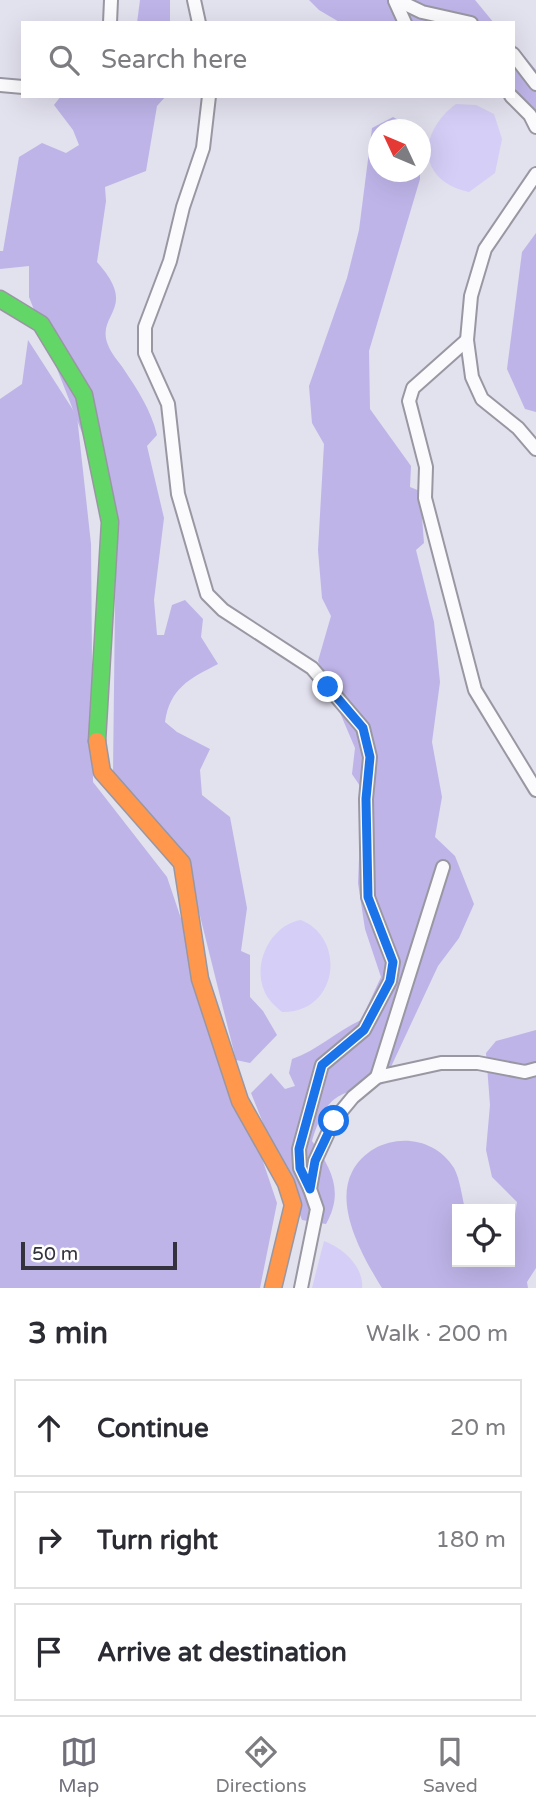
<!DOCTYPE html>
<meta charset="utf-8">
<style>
body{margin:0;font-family:"Varela Round",sans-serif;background:#f2f2f3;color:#2b2b33}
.controls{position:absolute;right:21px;bottom:21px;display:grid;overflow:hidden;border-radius:0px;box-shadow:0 7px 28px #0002}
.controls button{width:63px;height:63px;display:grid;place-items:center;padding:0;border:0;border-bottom:2px solid #e1e1e2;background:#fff;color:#2b2b33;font:35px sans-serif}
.compass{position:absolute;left:368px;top:119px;width:63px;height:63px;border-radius:50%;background:#fff;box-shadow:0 7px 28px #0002;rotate:314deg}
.scale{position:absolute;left:21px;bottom:18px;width:156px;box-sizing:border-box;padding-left:7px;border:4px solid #34323c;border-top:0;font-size:19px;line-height:24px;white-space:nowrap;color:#34323c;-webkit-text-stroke:5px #fff;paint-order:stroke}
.stop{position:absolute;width:21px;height:21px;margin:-16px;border:5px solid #1a73e8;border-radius:50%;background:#fff}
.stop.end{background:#1a73e8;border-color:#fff;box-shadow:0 2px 7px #0008}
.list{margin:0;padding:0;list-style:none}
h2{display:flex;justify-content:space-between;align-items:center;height:91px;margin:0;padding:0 28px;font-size:30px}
h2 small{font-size:23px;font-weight:400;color:#7c7c81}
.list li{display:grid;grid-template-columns:46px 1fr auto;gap:21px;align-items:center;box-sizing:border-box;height:98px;margin:0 14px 14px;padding:0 14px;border:2px solid #e1e1e2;border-radius:0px}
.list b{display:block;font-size:26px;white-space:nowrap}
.list em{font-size:23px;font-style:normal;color:#7c7c81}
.icon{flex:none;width:38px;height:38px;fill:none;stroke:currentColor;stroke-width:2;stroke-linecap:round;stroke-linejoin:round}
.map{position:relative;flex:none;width:536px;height:1288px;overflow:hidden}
.search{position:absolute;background:#fff;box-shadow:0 7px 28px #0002;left:21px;right:21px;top:21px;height:77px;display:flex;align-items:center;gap:18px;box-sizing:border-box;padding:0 24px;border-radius:0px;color:#7c7c81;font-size:26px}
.sheet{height:427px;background:#fff}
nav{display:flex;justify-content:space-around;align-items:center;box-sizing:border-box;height:98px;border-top:2px solid #e1e1e2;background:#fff;font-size:19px;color:#7c7c81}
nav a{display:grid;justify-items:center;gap:4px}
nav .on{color:#716f7a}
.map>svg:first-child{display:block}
.green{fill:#d5cef7}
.forest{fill:#beb4e8}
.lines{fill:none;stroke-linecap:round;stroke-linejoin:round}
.lane-casing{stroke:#9997a2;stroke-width:16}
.fast-casing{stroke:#9997a2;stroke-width:19}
.slow-casing{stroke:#9997a2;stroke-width:19}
.lane{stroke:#fbfafc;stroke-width:12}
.fast{stroke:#63d668;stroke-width:16}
.slow{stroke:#ff974d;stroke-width:16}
.route{stroke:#1a73e8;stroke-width:9}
</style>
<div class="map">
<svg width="536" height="1288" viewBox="0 0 536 1288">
<rect width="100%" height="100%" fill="#e2e1ee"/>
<g class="green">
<path d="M 456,104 L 476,105 L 494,114 L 502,139 L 495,173 L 469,192 C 417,181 417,133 456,104 Z"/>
<path d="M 301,920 C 347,939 338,1013 282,1012 C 275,1006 267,999 264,990 C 252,961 273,924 301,920 Z"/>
<path d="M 324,1241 C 343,1248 364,1267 362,1288 L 312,1288 Z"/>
</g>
<g class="forest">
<path d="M 140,0 L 170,0 L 170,23 L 137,23 Z"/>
<path d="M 309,0 L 475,0 L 494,23 L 341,23 L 319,10 Z"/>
<path d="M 513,43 L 536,70 L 536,118 L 513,90 Z"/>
<path d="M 61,96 L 166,96 L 157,106 L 146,171 L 105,187 L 106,201 L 97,262 C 140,310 95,313 108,345 C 111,353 118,361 123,368 C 137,389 151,410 157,435 L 147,446 L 164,518 L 154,600 L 157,635 L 164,635 L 172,605 L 185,600 L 203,619 L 201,637 L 218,664 C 189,679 170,688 165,722 L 177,732 L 210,749 L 200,770 L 202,795 L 230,817 L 247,908 L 241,951 L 250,955 L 250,997 L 263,1011 L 277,1035 L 250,1063 L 236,1060 L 189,872 L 113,773 L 116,520 L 29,297 L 29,266 L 0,269 L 0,251 L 3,251 L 19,157 L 42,143 L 66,153 L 79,145 L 73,130 L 54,105 Z"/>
<path d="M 393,117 L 415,129 L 378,130 L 378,172 L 420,172 L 420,179 L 369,351 L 370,409 L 411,466 L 410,487 L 420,491 L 424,543 L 416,550 L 434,622 L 440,682 L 432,742 L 442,797 L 435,837 L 455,856 L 474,904 L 459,938 L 438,966 L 383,1084 C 338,1093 327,1093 312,1141 C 332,1169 344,1192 326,1224 L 302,1220 L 251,1093 L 271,1073 L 285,1089 L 295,1086 L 289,1073 L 292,1059 C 318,1050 337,1031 361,1020 L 381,977 L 365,929 L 358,883 L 362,789 L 352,774 L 355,748 L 318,661 L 331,616 L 322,598 L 318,550 L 324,444 L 312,423 L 309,386 L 347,278 L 359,230 L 372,128 Z"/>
<path d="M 536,233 L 536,412 L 525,409 L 507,369 L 522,252 Z"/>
<path d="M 28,340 L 77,416 L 91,544 L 93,782 L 167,877 L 277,1203 L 260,1288 L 0,1288 L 0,399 L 22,384 Z"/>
<path d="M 536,1030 L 536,1268 L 527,1282 L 528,1288 L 382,1288 C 364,1259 334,1207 352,1172 C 372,1133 430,1129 454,1168 C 460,1179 462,1197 465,1209 L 457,1209 L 457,1262 L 510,1262 L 510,1228 L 513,1226 L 517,1202 L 492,1177 L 486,1150 L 490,1105 L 486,1053 L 496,1041 Z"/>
</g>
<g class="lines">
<defs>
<g id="lane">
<path d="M 194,0 L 199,23"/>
<path d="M 397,0 L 422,12 L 471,23"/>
<path d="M 395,1 L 405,23"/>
<path d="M 110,23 L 111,0"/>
<path d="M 513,54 L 536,84"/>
<path d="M 0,85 L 23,87"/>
<path d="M 209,96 L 203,148 L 183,207 L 170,261 L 145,327 L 145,353 L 168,404 L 178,494 L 207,594 L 223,610 L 312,668 L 363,728 L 370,757 L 366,799 L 368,897 L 393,962 L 390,981 L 364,1030 L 322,1065 L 299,1149 L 300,1168 L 310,1189"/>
<path d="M 511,96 L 530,115 L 536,127"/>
<path d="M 536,174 L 485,249 L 471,296 L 467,340 L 472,377 L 482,399 L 518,428 L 536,449"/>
<path d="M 467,340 L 413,388 L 409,401 L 426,467 L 425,498 L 475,690 L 536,790"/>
<path d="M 377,1077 L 443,867"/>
<path d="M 301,1288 L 317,1209 L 310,1189 L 315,1161 L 334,1120 L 353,1097 L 377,1077 L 441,1063 L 478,1063 L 525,1072 L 536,1069"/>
</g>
<path id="fast" d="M 0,299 L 41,324 L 84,395 L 110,522 L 97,741"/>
<path id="slow" d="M 97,741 L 102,772 L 182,863 L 200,979 L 240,1101 L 286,1183 L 293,1205 L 273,1288"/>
</defs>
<use href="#lane" class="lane-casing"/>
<use href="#fast" class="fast-casing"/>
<use href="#slow" class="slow-casing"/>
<use href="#lane" class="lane"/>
<use href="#fast" class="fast"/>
<use href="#slow" class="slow"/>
</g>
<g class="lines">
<path class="route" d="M 328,687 L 363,728 L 370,757 L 366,799 L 368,897 L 393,962 L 390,981 L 364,1030 L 322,1065 L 299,1149 L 300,1168 L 310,1189 L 315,1161 L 334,1121"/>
</g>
</svg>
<div class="controls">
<button><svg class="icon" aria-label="locate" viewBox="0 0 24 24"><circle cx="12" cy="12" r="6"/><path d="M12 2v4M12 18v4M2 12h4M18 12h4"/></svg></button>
</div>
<svg class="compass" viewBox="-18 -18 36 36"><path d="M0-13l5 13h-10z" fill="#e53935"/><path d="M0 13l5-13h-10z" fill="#7c7c81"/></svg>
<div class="scale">50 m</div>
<div class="stop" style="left:334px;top:1121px"></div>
<div class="stop end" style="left:328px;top:687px"></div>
<div class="search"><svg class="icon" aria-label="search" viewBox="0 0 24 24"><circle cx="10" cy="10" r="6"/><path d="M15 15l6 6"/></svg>Search here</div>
</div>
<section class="sheet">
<h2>3 min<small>Walk · 200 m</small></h2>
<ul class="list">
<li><svg class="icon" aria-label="ahead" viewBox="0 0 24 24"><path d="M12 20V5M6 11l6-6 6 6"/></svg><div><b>Continue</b></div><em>20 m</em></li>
<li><svg class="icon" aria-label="right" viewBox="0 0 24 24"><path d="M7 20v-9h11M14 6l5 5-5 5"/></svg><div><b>Turn right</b></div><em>180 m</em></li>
<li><svg class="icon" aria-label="arrive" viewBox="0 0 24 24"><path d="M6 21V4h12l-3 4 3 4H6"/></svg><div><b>Arrive at destination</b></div></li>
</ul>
</section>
<nav>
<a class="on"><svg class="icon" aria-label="map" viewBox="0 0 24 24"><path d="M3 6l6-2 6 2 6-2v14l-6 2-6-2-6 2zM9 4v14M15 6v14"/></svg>Map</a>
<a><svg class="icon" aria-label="directions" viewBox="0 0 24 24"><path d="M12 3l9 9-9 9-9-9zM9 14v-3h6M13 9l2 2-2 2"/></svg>Directions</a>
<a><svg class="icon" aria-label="saved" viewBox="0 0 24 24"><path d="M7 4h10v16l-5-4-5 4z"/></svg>Saved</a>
</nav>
